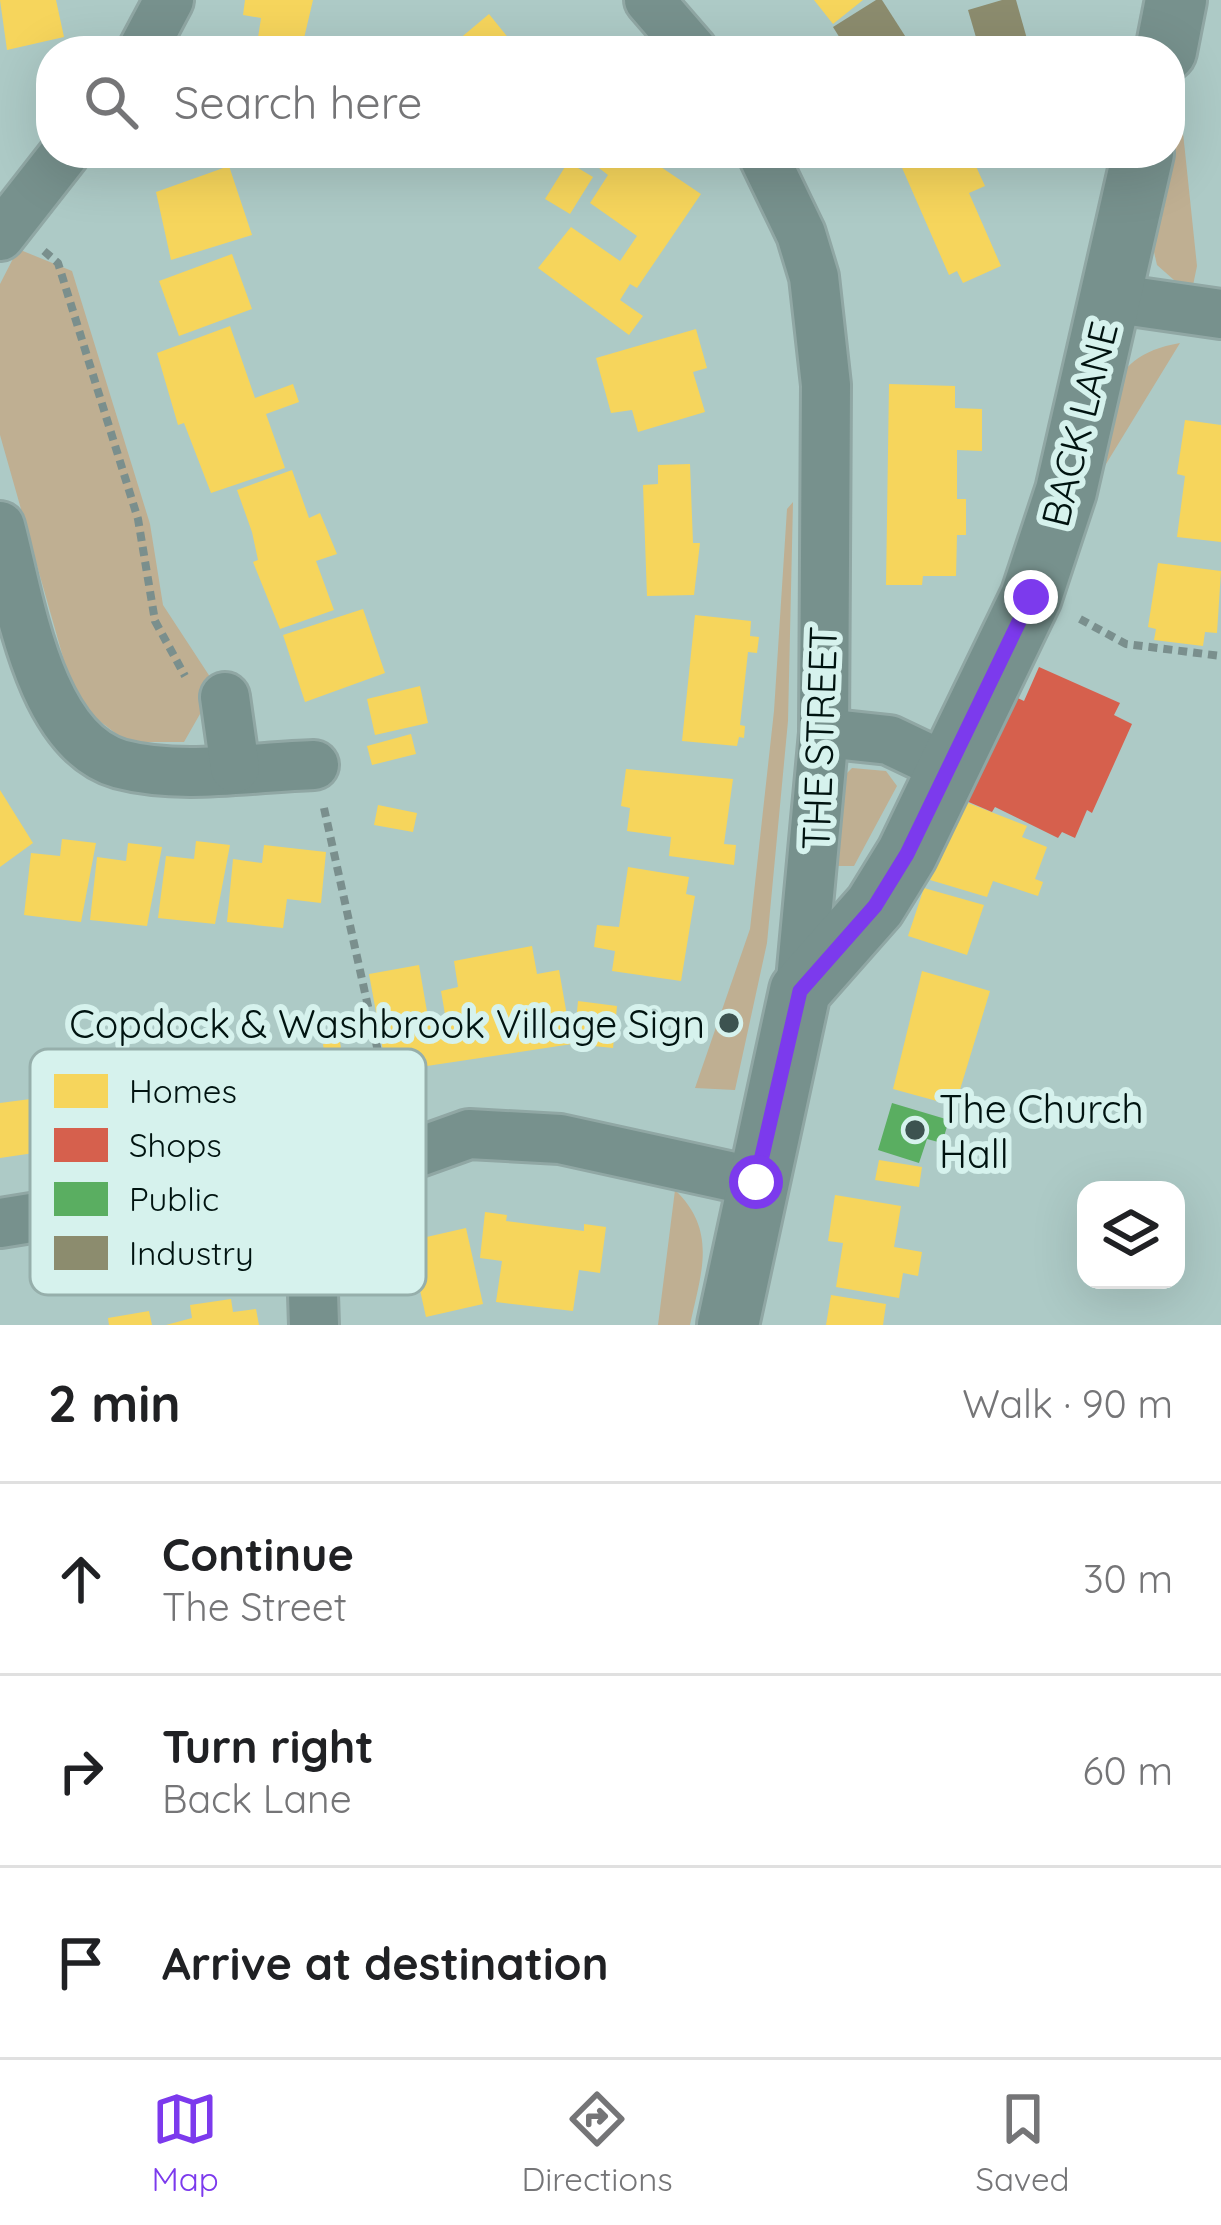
<!DOCTYPE html>
<meta charset="utf-8">
<style>
body{margin:0;font-family:Quicksand,sans-serif;background:#f2f2f2;color:#202124}
.controls{position:absolute;right:36px;bottom:36px;display:grid;overflow:hidden;border-radius:24px;box-shadow:0 12px 48px #0002}
.controls button{width:108px;height:108px;display:grid;place-items:center;padding:0;border:0;border-bottom:3px solid #e0e0e0;background:#fff;color:#202124;font:60px sans-serif}
.stop{position:absolute;width:36px;height:36px;margin:-27px;border:9px solid #7c3aed;border-radius:50%;background:#fff}
.stop.end{background:#7c3aed;border-color:#fff;box-shadow:0 3px 12px #0008}
.list{margin:0;padding:0;list-style:none}
h2{display:flex;justify-content:space-between;align-items:center;height:156px;margin:0;padding:0 48px;font-size:51px}
h2 small{font-size:39px;font-weight:400;color:#757577}
.list li{display:grid;grid-template-columns:78px 1fr auto;gap:36px;align-items:center;box-sizing:border-box;height:192px;padding:0 48px;border-top:3px solid #e0e0e0}
.list b{display:block;font-size:45px;white-space:nowrap}
.list p{margin:0;font-size:39px;white-space:nowrap;color:#757577}
.list em{font-size:39px;font-style:normal;color:#757577}
.icon{flex:none;width:66px;height:66px;fill:none;stroke:currentColor;stroke-width:2;stroke-linecap:round;stroke-linejoin:round}
.map{position:relative;flex:none;width:1221px;height:1325px;overflow:hidden}
.search{position:absolute;background:#fff;box-shadow:0 12px 48px #0002;left:36px;right:36px;top:36px;height:132px;display:flex;align-items:center;gap:30px;box-sizing:border-box;padding:0 42px;border-radius:48px;color:#757577;font-size:45px}
.sheet{height:732px;background:#fff}
nav{display:flex;justify-content:space-around;align-items:center;box-sizing:border-box;height:168px;border-top:3px solid #e0e0e0;background:#fff;font-size:33px;color:#757577}
nav a{display:grid;justify-items:center;gap:6px}
nav .on{color:#7c3aed}
.map>svg:first-child{display:block}
.green{fill:#bfaf92}
.homes{fill:#f6d55c}
.shops{fill:#d6604d}
.public{fill:#5aae61}
.industry{fill:#8c8c6e}
.lines{fill:none;stroke-linecap:round;stroke-linejoin:round}
.service-casing{stroke:#90a7a4;stroke-width:30}
.minor-casing{stroke:#90a7a4;stroke-width:54}
.tertiary-casing{stroke:#90a7a4;stroke-width:66}
.path{stroke:#7a8f8d;stroke-width:8;stroke-dasharray:9 6;stroke-linecap:butt}
.service{stroke:#77918d;stroke-width:24}
.minor{stroke:#77918d;stroke-width:48}
.tertiary{stroke:#77918d;stroke-width:60}
.route{stroke:#7c3aed;stroke-width:15}
.poi-dot{fill:#3d5350;stroke:#d6f2ed;stroke-width:4.5}
.labels{text-anchor:middle;dominant-baseline:central;stroke-width:12;stroke-linejoin:round;paint-order:stroke}
.street-label{font-size:39px;fill:#001310;stroke:#d6f2ed}
.poi-label{font-size:39px;fill:#001310;stroke:#d6f2ed;text-anchor:end}
.key{fill:#d6f2ed;stroke:#96afab;stroke-width:3}
.key-label{font-size:33px;fill:#001310}
</style>
<div class="map">
<svg width="1221" height="1325" viewBox="0 0 1221 1325">
<rect width="100%" height="100%" fill="#adcac6"/>
<g class="green">
<path d="M 1180,104 L 1197,266 L 1191,295 L 1157,265 L 1148,226 L 1170,153 L 1170,116 Z"/>
<path d="M 18,249 L 72,271 L 150,524 L 163,605 L 216,686 L 184,742 L 127,742 L 76,703 L 0,435 L 0,284 Z"/>
<path d="M 1180,343 L 1095,482 C 1110,412 1099,357 1180,343 Z"/>
<path d="M 793,502 L 788,721 L 767,943 L 735,1090 L 695,1088 L 750,929 L 774,711 L 787,509 Z"/>
<path d="M 852,768 L 886,771 L 897,786 L 854,866 L 836,866 L 836,784 Z"/>
<path d="M 675,1190 C 718,1231 701,1273 690,1325 L 658,1325 Z"/>
</g>
<g class="homes">
<path d="M 0,0 L 56,0 L 64,37 L 7,50 Z"/>
<path d="M 245,0 L 313,0 L 301,51 L 256,51 L 261,18 L 243,15 Z"/>
<path d="M 814,0 L 863,0 L 833,24 Z"/>
<path d="M 489,14 L 519,51 L 445,51 Z"/>
<path d="M 610,153 L 640,153 L 701,194 L 637,288 L 630,284 L 620,300 L 643,316 L 629,335 L 538,268 L 571,227 L 620,261 L 637,236 L 590,203 L 608,175 L 599,168 Z"/>
<path d="M 988,153 L 973,160 L 985,186 L 969,193 L 1001,266 L 963,283 L 957,271 L 949,275 L 896,154 Z"/>
<path d="M 568,162 L 593,177 L 570,214 L 545,199 Z"/>
<path d="M 229,166 L 252,235 L 171,260 L 156,192 Z"/>
<path d="M 232,254 L 252,309 L 179,336 L 159,281 Z"/>
<path d="M 230,326 L 255,398 L 293,384 L 299,402 L 266,414 L 285,468 L 211,493 L 184,423 L 178,425 L 157,353 Z"/>
<path d="M 696,329 L 707,368 L 693,372 L 705,412 L 638,432 L 632,410 L 611,413 L 596,358 Z"/>
<path d="M 889,384 L 955,386 L 955,408 L 982,409 L 982,451 L 957,450 L 957,499 L 966,499 L 966,535 L 957,535 L 956,576 L 923,576 L 922,585 L 886,585 Z"/>
<path d="M 1185,420 L 1221,425 L 1221,542 L 1177,537 L 1185,476 L 1177,474 Z"/>
<path d="M 690,464 L 693,543 L 700,543 L 694,595 L 647,596 L 643,485 L 658,484 L 658,465 Z"/>
<path d="M 292,470 L 309,518 L 320,513 L 337,554 L 316,561 L 334,610 L 280,629 L 253,562 L 258,560 L 252,532 L 237,490 Z"/>
<path d="M 1158,563 L 1221,571 L 1217,633 L 1205,632 L 1203,646 L 1154,640 L 1156,629 L 1148,627 Z"/>
<path d="M 363,609 L 385,673 L 305,702 L 283,635 Z"/>
<path d="M 695,615 L 751,621 L 750,636 L 759,637 L 757,653 L 748,652 L 740,725 L 745,726 L 744,738 L 739,737 L 737,746 L 682,741 Z"/>
<path d="M 420,686 L 428,723 L 375,735 L 367,699 Z"/>
<path d="M 411,734 L 416,754 L 372,765 L 367,746 Z"/>
<path d="M 626,769 L 733,779 L 724,844 L 736,845 L 734,865 L 669,856 L 671,837 L 627,831 L 630,808 L 621,806 Z"/>
<path d="M 0,790 L 33,843 L 0,867 Z"/>
<path d="M 963,801 L 1027,826 L 1022,837 L 1047,847 L 1035,879 L 1043,882 L 1038,896 L 993,881 L 987,897 L 930,880 Z"/>
<path d="M 378,805 L 417,813 L 413,832 L 374,825 Z"/>
<path d="M 62,839 L 96,843 L 81,922 L 24,915 L 31,853 L 60,856 Z"/>
<path d="M 196,841 L 230,845 L 215,924 L 158,918 L 166,856 L 194,859 Z"/>
<path d="M 128,843 L 162,847 L 147,926 L 90,920 L 97,857 L 126,861 Z"/>
<path d="M 264,845 L 326,852 L 321,903 L 287,899 L 283,928 L 227,922 L 233,859 L 262,863 Z"/>
<path d="M 628,867 L 689,877 L 686,894 L 695,896 L 681,981 L 612,971 L 615,951 L 594,947 L 597,925 L 619,927 Z"/>
<path d="M 924,888 L 984,905 L 967,955 L 908,936 Z"/>
<path d="M 532,946 L 537,974 L 559,970 L 572,1044 L 387,1072 L 369,974 L 419,965 L 429,1023 L 446,1020 L 441,991 L 458,987 L 454,961 Z"/>
<path d="M 922,971 L 990,991 L 955,1106 L 893,1089 Z"/>
<path d="M 578,1001 L 617,1006 L 613,1048 L 574,1044 Z"/>
<path d="M 340,1042 L 349,1101 L 331,1103 L 333,1111 L 234,1126 L 232,1118 L 199,1122 L 201,1130 L 102,1144 L 100,1136 L 67,1141 L 68,1148 L 0,1158 L 0,1103 L 61,1095 L 59,1082 L 91,1077 L 93,1091 L 144,1084 L 193,1076 L 191,1063 L 224,1058 L 226,1072 L 325,1058 L 323,1044 Z"/>
<path d="M 879,1160 L 922,1167 L 919,1187 L 875,1180 Z"/>
<path d="M 835,1195 L 901,1206 L 894,1247 L 922,1252 L 918,1276 L 903,1273 L 899,1298 L 836,1287 L 843,1243 L 828,1241 Z"/>
<path d="M 485,1212 L 507,1215 L 506,1221 L 584,1231 L 584,1224 L 606,1227 L 600,1273 L 579,1270 L 573,1311 L 496,1302 L 502,1261 L 480,1258 Z"/>
<path d="M 466,1228 L 483,1304 L 426,1317 L 409,1241 Z"/>
<path d="M 831,1295 L 886,1304 L 883,1325 L 826,1325 Z"/>
<path d="M 231,1299 L 233,1312 L 256,1309 L 259,1325 L 166,1325 L 192,1318 L 190,1305 Z"/>
<path d="M 149,1311 L 152,1325 L 109,1325 L 108,1318 Z"/>
</g>
<path class="shops" d="M 1039,667 L 1120,703 L 1114,715 L 1132,724 L 1092,813 L 1087,810 L 1075,838 L 1062,832 L 1058,838 L 995,807 L 992,812 L 957,797 L 1013,696 L 1024,701 Z"/>
<path class="public" d="M 892,1103 L 949,1120 L 942,1143 L 927,1139 L 919,1163 L 878,1150 Z"/>
<g class="industry">
<path d="M 876,0 L 882,0 L 907,39 L 888,51 L 848,51 L 833,27 Z"/>
<path d="M 1002,0 L 1016,0 L 1029,46 L 980,51 L 968,10 Z"/>
</g>
<g class="lines">
<defs>
<path id="service" d="M 59,1213 L 65,1258"/>
<g id="minor">
<path d="M 649,0 L 693,51"/>
<path d="M 142,51 L 169,0"/>
<path d="M 762,153 L 801,234 L 814,277 L 826,385 L 824,733 L 800,991"/>
<path d="M 0,236 L 65,153"/>
<path d="M 1110,298 L 1221,314"/>
<path d="M 0,526 C 19,596 38,741 120,764 C 180,780 253,767 314,765"/>
<path d="M 225,697 L 235,768"/>
<path d="M 824,733 L 889,740 L 952,770"/>
<path d="M 309,1173 L 314,1325"/>
<path d="M 0,1223 L 402,1158 L 469,1134 L 560,1139 L 756,1182"/>
</g>
<g id="tertiary">
<path d="M 1166,51 L 1176,0"/>
<path d="M 728,1325 L 800,991 L 875,906 L 907,854 L 1031,597 L 1066,491 L 1143,153"/>
</g>
</defs>
<use href="#service" class="service-casing"/>
<use href="#minor" class="minor-casing"/>
<use href="#tertiary" class="tertiary-casing"/>
<g class="path">
<path d="M 44,251 L 58,263 L 138,519 L 155,621 L 185,676"/>
<path d="M 1080,619 L 1126,644 L 1221,656"/>
<path d="M 324,808 L 391,1110"/>
</g>
<use href="#service" class="service"/>
<use href="#minor" class="minor"/>
<use href="#tertiary" class="tertiary"/>
</g>
<g class="lines">
<path class="route" d="M 756,1182 L 800,991 L 875,906 L 907,854 L 1031,597"/>
</g>
<g class="poi-dot">
<circle cx="729" cy="1023" r="12"/>
<circle cx="915" cy="1130" r="12"/>
</g>
<g class="labels">
<g class="street-label">
<text transform="translate(1079 424) rotate(-76)">BACK LANE</text>
<text transform="translate(819 738) rotate(-88)">THE STREET</text>
</g>
<g class="poi-label">
<text x="705" y="1023">Copdock &amp; Washbrook Village Sign</text>
<text x="939" y="1108" text-anchor="start">The Church<tspan x="939" dy="45">Hall</tspan></text>
</g>
</g>
<rect x="30" y="1049" width="396" height="246" rx="18" class="key"/>
<rect x="54" y="1074" width="54" height="34" fill="#f6d55c"/>
<rect x="54" y="1128" width="54" height="34" fill="#d6604d"/>
<rect x="54" y="1182" width="54" height="34" fill="#5aae61"/>
<rect x="54" y="1236" width="54" height="34" fill="#8c8c6e"/>
<g class="key-label">
<text x="129" y="1103">Homes</text>
<text x="129" y="1157">Shops</text>
<text x="129" y="1211">Public</text>
<text x="129" y="1265">Industry</text>
</g>
</svg>
<div class="controls">
<button><svg class="icon" aria-label="layers" viewBox="0 0 24 24"><path d="M12 4l9 5-9 5-9-5zM3 14l9 5 9-5"/></svg></button>
</div>
<div class="stop" style="left:756px;top:1182px"></div>
<div class="stop end" style="left:1031px;top:597px"></div>
<div class="search"><svg class="icon" aria-label="search" viewBox="0 0 24 24"><circle cx="10" cy="10" r="6"/><path d="M15 15l6 6"/></svg>Search here</div>
</div>
<section class="sheet">
<h2>2 min<small>Walk · 90 m</small></h2>
<ul class="list">
<li><svg class="icon" aria-label="ahead" viewBox="0 0 24 24"><path d="M12 20V5M6 11l6-6 6 6"/></svg><div><b>Continue</b><p>The Street</p></div><em>30 m</em></li>
<li><svg class="icon" aria-label="right" viewBox="0 0 24 24"><path d="M7 20v-9h11M14 6l5 5-5 5"/></svg><div><b>Turn right</b><p>Back Lane</p></div><em>60 m</em></li>
<li><svg class="icon" aria-label="arrive" viewBox="0 0 24 24"><path d="M6 21V4h12l-3 4 3 4H6"/></svg><div><b>Arrive at destination</b></div></li>
</ul>
</section>
<nav>
<a class="on"><svg class="icon" aria-label="map" viewBox="0 0 24 24"><path d="M3 6l6-2 6 2 6-2v14l-6 2-6-2-6 2zM9 4v14M15 6v14"/></svg>Map</a>
<a><svg class="icon" aria-label="directions" viewBox="0 0 24 24"><path d="M12 3l9 9-9 9-9-9zM9 14v-3h6M13 9l2 2-2 2"/></svg>Directions</a>
<a><svg class="icon" aria-label="saved" viewBox="0 0 24 24"><path d="M7 4h10v16l-5-4-5 4z"/></svg>Saved</a>
</nav>
